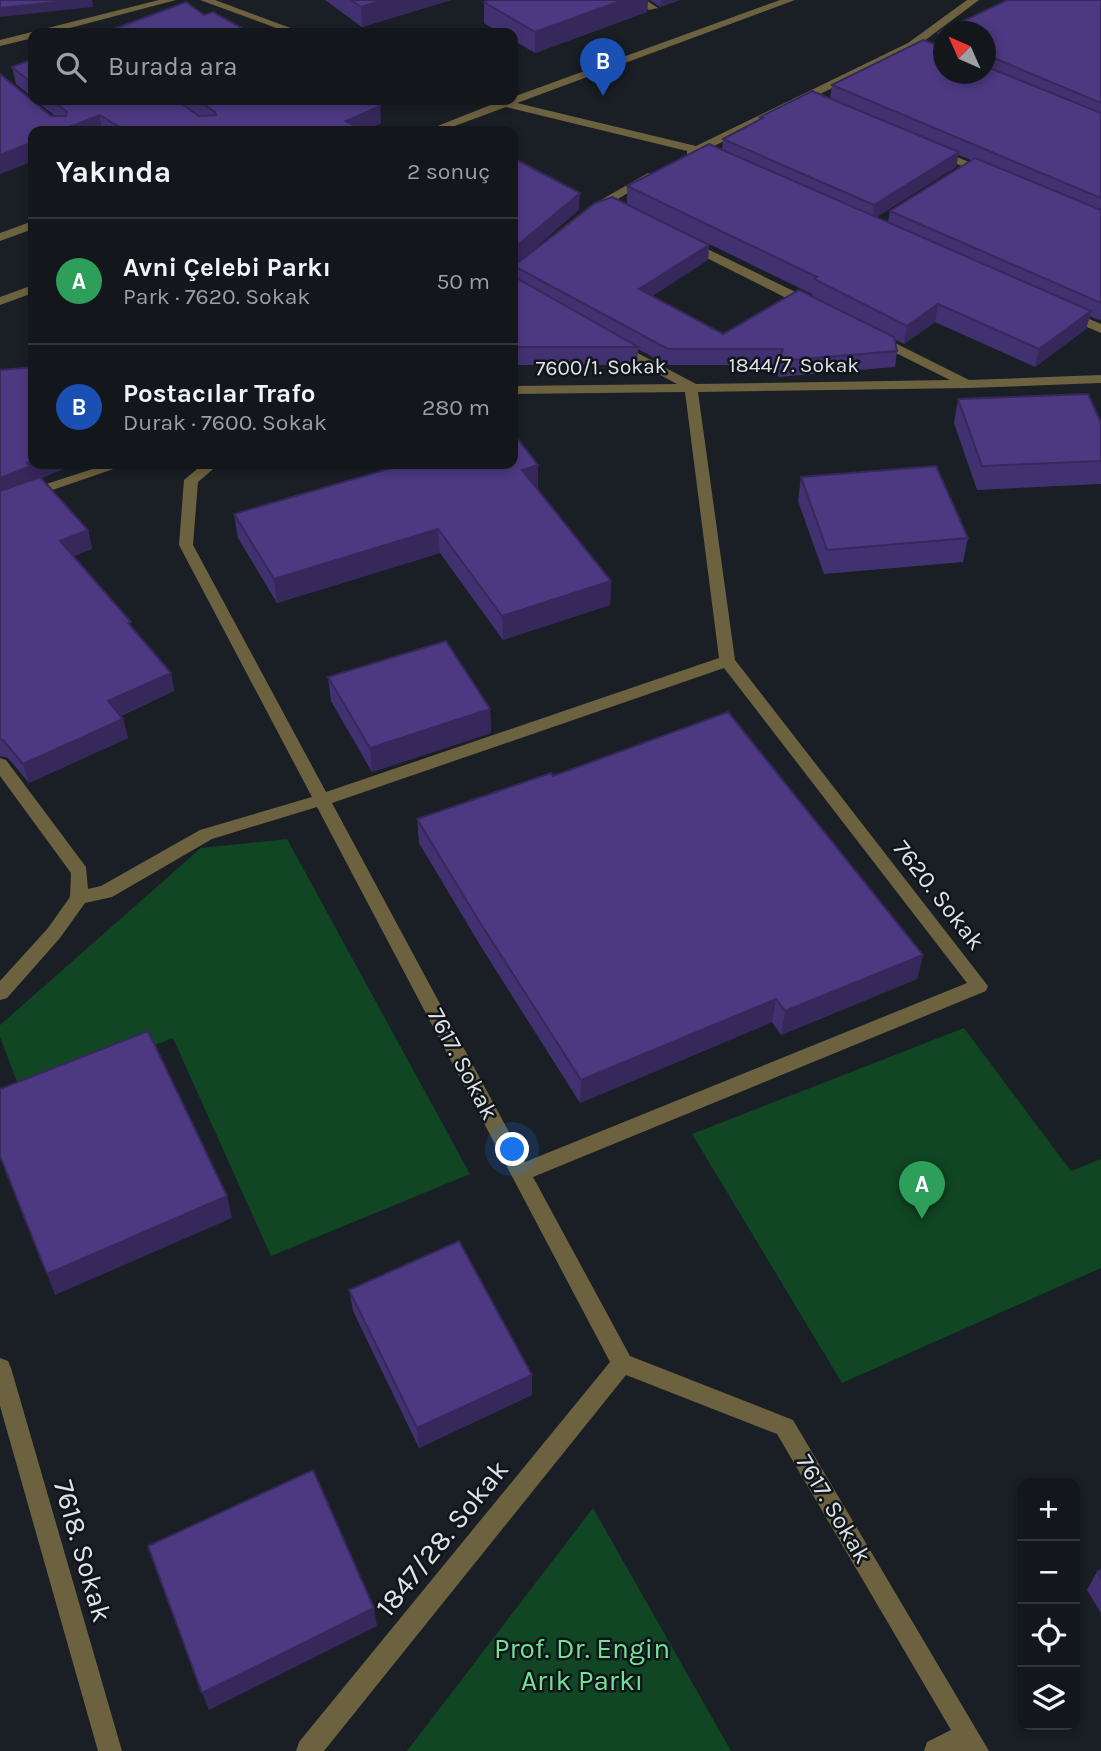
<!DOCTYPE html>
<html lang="tr">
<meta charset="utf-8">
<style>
body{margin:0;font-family:Karla,sans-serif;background:#1c2025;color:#f1f3f6}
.controls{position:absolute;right:21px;bottom:21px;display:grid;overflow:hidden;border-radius:14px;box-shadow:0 4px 10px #0003}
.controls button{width:63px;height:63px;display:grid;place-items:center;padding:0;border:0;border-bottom:2px solid #32363b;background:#13171c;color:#f1f3f6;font:35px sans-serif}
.compass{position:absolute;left:933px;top:21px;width:63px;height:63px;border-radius:50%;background:#13171c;box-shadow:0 4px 10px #0003;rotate:315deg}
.you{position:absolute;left:513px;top:1150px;width:24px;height:24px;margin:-18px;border:5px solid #fff;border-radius:50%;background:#1a73e8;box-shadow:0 0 0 10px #1a73e833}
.badge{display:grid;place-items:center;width:46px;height:46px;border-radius:50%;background:#db2777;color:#fff;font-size:23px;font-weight:700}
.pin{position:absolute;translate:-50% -58px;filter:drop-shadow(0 2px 4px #0008)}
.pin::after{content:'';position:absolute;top:37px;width:24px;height:21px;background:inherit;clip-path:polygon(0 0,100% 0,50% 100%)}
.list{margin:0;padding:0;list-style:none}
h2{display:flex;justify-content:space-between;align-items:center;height:91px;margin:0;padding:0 28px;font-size:30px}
h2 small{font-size:23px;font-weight:400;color:#9d9fa3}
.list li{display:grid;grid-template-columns:46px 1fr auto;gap:21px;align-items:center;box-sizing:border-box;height:126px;padding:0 28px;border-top:2px solid #32363b}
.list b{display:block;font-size:26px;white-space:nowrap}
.list p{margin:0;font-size:23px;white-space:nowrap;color:#9d9fa3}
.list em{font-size:23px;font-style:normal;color:#9d9fa3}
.icon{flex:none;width:38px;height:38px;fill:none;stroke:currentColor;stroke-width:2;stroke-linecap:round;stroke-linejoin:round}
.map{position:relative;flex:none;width:1101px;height:1751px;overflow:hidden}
.search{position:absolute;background:#13171c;box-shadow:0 4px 10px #0003;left:28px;top:28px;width:490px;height:77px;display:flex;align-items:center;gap:18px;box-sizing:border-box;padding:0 24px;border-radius:14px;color:#9d9fa3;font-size:26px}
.panel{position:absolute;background:#13171c;box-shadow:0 4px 10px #0003;left:28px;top:126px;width:490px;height:343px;border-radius:14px}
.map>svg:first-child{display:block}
.green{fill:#104623}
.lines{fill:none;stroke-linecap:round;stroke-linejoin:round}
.minor{fill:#6d623f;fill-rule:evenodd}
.wall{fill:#423170;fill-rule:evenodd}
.shaded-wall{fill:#36285b}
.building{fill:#4d3982;stroke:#36285b;stroke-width:2}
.labels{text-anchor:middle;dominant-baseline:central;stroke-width:5;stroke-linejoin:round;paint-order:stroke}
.far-street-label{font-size:21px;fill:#dfe3e7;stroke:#10151b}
.street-label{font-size:24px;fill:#dfe3e7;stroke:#10151b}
.near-street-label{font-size:28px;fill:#dfe3e7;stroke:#10151b}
.near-park-label{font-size:28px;fill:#74e093;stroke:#10151b}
</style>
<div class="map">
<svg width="1101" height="1751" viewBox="0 0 1101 1751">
<rect width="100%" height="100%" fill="#191f25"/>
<g class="green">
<path d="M 287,839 L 470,1174 L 271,1256 L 173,1038 L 22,1095 L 0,1037 L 0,1025 L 201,848 Z"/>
<path d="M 964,1028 L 1071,1171 L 1101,1159 L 1101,1268 L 842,1383 L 692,1134 Z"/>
<path d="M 593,1508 L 731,1751 L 407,1751 Z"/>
</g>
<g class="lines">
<g class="minor">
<path d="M 159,0 L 176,0 L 51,33 L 33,33 L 33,38 L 0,46 L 0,40 Z"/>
<path d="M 200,0 L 215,0 L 304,33 L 290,33 Z"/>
<path d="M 634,0 L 646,0 L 658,8 L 649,10 Z"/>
<path d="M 780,0 L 795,0 L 517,103 L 696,146 L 908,43 L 967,0 L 979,0 L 916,47 L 706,150 L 723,158 L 723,162 L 715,162 L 697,154 L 687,155 L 687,151 L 506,107 L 441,131 L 425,131 L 493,104 L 484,100 L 513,100 L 513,97 Z"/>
<path d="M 935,148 L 991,171 L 993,173 L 983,175 L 931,153 L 929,151 Z"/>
<path d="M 648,173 L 654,177 L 652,179 L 597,211 L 587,208 Z"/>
<path d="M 33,221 L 33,229 L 0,241 L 0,233 Z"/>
<path d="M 689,240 L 816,302 L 817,305 L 806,308 L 685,247 L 683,244 Z"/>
<path d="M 33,285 L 33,293 L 0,305 L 0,297 Z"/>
<path d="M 1068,310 L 1101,324 L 1101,333 L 1063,317 L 1062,314 Z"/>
<path d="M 877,334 L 969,380 L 1101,375 L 1101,383 L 969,388 L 698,392 L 735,660 L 988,986 L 986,991 L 533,1177 L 630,1356 L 793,1420 L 989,1751 L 924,1751 L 927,1742 L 951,1730 L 777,1434 L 626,1375 L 324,1751 L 296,1751 L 299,1742 L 610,1362 L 317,807 L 212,839 L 112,897 L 85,903 L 60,938 L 7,998 L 0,1000 L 0,981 L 48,928 L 70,897 L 71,873 L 0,776 L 0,758 L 6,760 L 86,867 L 88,889 L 101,886 L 200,830 L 312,797 L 179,545 L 184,480 L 203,464 L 219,464 L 198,482 L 193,545 L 326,792 L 719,658 L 685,392 L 513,394 L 513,386 L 677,384 L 612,349 L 610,346 L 617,342 L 696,384 L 950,380 L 872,341 L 872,335 ZM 724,668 L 967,983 L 525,1162 L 332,803 Z"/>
<path d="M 108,464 L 128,464 L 0,508 L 0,499 Z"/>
<path d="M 0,1358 L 8,1361 L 11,1368 L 122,1751 L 98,1751 L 0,1406 Z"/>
</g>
</g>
<g class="wall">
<path d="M 325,0 L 451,0 L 362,27 Z"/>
<path d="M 489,0 L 648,0 L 647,12 L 535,53 L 513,40 L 513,33 L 501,33 L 484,23 L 484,2 Z"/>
<path d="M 650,0 L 680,0 L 660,7 Z"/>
<path d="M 1007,0 L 1101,0 L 1101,319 L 1099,320 L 1090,316 L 1086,329 L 1035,367 L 935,322 L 904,344 L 894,339 L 897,351 L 895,367 L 778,377 L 779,365 L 667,365 L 638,349 L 637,365 L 513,365 L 513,276 L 515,278 L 514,266 L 595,203 L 612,197 L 627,204 L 627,186 L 709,144 L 722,150 L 723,139 L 760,120 L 760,117 L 812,91 L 830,99 L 832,85 L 923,40 L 936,45 L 938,33 ZM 943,32 L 985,32 L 985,74 L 943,74 ZM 958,155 L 971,160 L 890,211 L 888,222 L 876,217 L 956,167 ZM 633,207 L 812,294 L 812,296 L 799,290 L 723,334 L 652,296 L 708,260 L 709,245 Z"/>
<path d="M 33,59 L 33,98 L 16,84 L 12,67 Z"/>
<path d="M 0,74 L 51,116 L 55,116 L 35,100 L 370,100 L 381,123 L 365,131 L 33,131 L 33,161 L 0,174 Z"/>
<path d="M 0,370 L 76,464 L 41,478 L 88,530 L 92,549 L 73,556 L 133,630 L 171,673 L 174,691 L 121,716 L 123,719 L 128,738 L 29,783 L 8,758 L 0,756 Z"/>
<path d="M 958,399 L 1101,423 L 1101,484 L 977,490 L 954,423 Z"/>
<path d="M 396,464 L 513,464 L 538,465 L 538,489 L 537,489 L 611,581 L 610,605 L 503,640 L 440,553 L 277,603 L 238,538 L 234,514 L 397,466 Z"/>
<path d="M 801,477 L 968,538 L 963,562 L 824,574 L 798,501 Z"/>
<path d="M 328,677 L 490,709 L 491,733 L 372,772 L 331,701 Z"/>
<path d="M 553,776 L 923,955 L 917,979 L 781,1035 L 772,1022 L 580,1103 L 480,945 L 419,843 L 417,819 Z"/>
<path d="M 349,1290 L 532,1395 L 419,1448 L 353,1311 Z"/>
<path d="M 1101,1570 L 1101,1613 L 1087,1590 L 1097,1572 Z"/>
</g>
<g class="shaded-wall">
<path d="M 75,0 L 92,0 L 93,7 L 0,17 L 0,8 Z"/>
<path d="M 383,0 L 451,0 L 362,27 L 361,7 Z"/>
<path d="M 623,0 L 648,0 L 647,12 L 535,53 L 535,32 Z"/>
<path d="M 661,0 L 680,0 L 660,7 Z"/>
<path d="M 380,106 L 381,123 L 363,131 L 346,121 Z"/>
<path d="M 100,115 L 102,131 L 59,131 Z"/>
<path d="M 33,142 L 33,161 L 0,174 L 0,155 Z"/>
<path d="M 959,152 L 956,167 L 872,220 L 874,205 Z"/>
<path d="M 580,193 L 579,210 L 513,267 L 513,249 Z"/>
<path d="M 709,245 L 708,260 L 639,305 L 639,289 Z"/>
<path d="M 938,304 L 935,322 L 904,344 L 907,326 Z"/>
<path d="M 1091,311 L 1086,329 L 1035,367 L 1039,349 Z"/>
<path d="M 33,460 L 33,464 L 76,464 L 34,480 L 0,498 L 0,478 Z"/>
<path d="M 538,465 L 538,489 L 522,494 L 522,470 Z"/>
<path d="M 438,529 L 440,553 L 277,603 L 274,579 Z"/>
<path d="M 88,530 L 92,549 L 64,560 L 60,541 Z"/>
<path d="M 611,581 L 610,605 L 503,640 L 502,616 Z"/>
<path d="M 171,673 L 174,691 L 112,719 L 108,701 Z"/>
<path d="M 490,709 L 491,733 L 372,772 L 370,748 Z"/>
<path d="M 123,719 L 128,738 L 29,783 L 23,764 Z"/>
<path d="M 923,955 L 917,979 L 781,1035 L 785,1011 Z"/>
<path d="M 776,999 L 772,1022 L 580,1103 L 581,1080 Z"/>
<path d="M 227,1196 L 232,1218 L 55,1295 L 47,1274 Z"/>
<path d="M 532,1375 L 532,1395 L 419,1448 L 417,1428 Z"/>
<path d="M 374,1608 L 377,1626 L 209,1710 L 202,1693 Z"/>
</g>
<g class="building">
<path d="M 0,0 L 75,0 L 0,8 Z"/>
<path d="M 351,0 L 383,0 L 361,7 Z"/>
<path d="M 489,0 L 623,0 L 535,32 L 484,2 Z"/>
<path d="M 1007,0 L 1101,0 L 1101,103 L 989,56 L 985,56 L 985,32 L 943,32 L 943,36 L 938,33 Z"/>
<path d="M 186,2 L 204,15 L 213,12 L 251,33 L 103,33 Z"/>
<path d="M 923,40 L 943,47 L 943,74 L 985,74 L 985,66 L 1101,113 L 1101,198 L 832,85 Z"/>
<path d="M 33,59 L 33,84 L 12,67 Z"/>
<path d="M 0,74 L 51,116 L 66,116 L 67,112 L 52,100 L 176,100 L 199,116 L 216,115 L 215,112 L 198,100 L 370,100 L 380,106 L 346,121 L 365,131 L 126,131 L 100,115 L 59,131 L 33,131 L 33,142 L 0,155 Z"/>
<path d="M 812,91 L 959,152 L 874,205 L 723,139 L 763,118 L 760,117 Z"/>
<path d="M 709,144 L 1091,311 L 1039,349 L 938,304 L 907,326 L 814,279 L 817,277 L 627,186 Z"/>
<path d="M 513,158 L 580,193 L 513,249 Z"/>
<path d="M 975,158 L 1101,210 L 1101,303 L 890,211 Z"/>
<path d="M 612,197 L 709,245 L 639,289 L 723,334 L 799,290 L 894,337 L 897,351 L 779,361 L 783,349 L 668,349 L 514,266 L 595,203 Z"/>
<path d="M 513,276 L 638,347 L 513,347 Z"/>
<path d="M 33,367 L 33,460 L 27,463 L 31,466 L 0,478 L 0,370 Z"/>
<path d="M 1088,394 L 1101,423 L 1101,461 L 982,466 L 958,399 Z"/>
<path d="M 513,433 L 538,465 L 522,470 L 611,581 L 502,616 L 438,529 L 274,579 L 234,514 L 405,464 L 513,464 Z"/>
<path d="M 936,466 L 968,538 L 827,550 L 801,477 Z"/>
<path d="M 40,477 L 88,530 L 60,541 L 131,622 L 128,623 L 171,673 L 108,701 L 123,719 L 23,764 L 3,740 L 0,739 L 0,491 Z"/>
<path d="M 446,641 L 490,709 L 370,748 L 328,677 Z"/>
<path d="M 728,712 L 923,955 L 785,1011 L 776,999 L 581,1080 L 479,921 L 417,819 L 551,773 L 553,776 Z"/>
<path d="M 148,1031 L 227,1196 L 47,1274 L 0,1156 L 0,1089 Z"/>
<path d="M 459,1241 L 532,1375 L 417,1428 L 349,1290 Z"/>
<path d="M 313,1470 L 374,1608 L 202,1693 L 148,1546 Z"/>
<path d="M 1101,1570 L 1101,1578 L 1097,1572 Z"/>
</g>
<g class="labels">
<g class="far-street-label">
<text x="794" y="365">1844/7. Sokak</text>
<text transform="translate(601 367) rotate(-1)">7600/1. Sokak</text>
</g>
<g class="street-label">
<text transform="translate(939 895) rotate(52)">7620. Sokak</text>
<text transform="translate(463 1064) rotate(62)">7617. Sokak</text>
<text transform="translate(834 1509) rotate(59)">7617. Sokak</text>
</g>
<g class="near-street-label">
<text transform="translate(442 1538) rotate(-51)">1847/28. Sokak</text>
<text transform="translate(83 1551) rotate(74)">7618. Sokak</text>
</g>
<g class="near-park-label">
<text x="582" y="1648">Prof. Dr. Engin<tspan x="582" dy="32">Arık Parkı</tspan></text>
</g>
</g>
</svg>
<div class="controls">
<button>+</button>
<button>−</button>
<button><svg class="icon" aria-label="locate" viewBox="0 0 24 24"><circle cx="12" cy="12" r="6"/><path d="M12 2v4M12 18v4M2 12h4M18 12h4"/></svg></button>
<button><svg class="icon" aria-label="layers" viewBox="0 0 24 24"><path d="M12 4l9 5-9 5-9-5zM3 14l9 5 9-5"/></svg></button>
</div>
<svg class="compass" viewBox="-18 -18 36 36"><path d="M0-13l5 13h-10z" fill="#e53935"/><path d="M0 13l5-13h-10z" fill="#9d9fa3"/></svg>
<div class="you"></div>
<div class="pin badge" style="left:922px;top:1219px;background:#2e9e5b">A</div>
<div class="pin badge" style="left:603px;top:96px;background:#1a4fb4">B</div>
<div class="search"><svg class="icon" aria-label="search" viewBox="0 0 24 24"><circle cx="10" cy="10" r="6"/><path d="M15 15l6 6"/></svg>Burada ara</div>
<section class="panel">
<h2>Yakında<small>2 sonuç</small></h2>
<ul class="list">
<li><span class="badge" style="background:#2e9e5b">A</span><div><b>Avni Çelebi Parkı</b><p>Park · 7620. Sokak</p></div><em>50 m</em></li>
<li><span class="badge" style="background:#1a4fb4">B</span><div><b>Postacılar Trafo</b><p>Durak · 7600. Sokak</p></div><em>280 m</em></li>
</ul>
</section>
</div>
